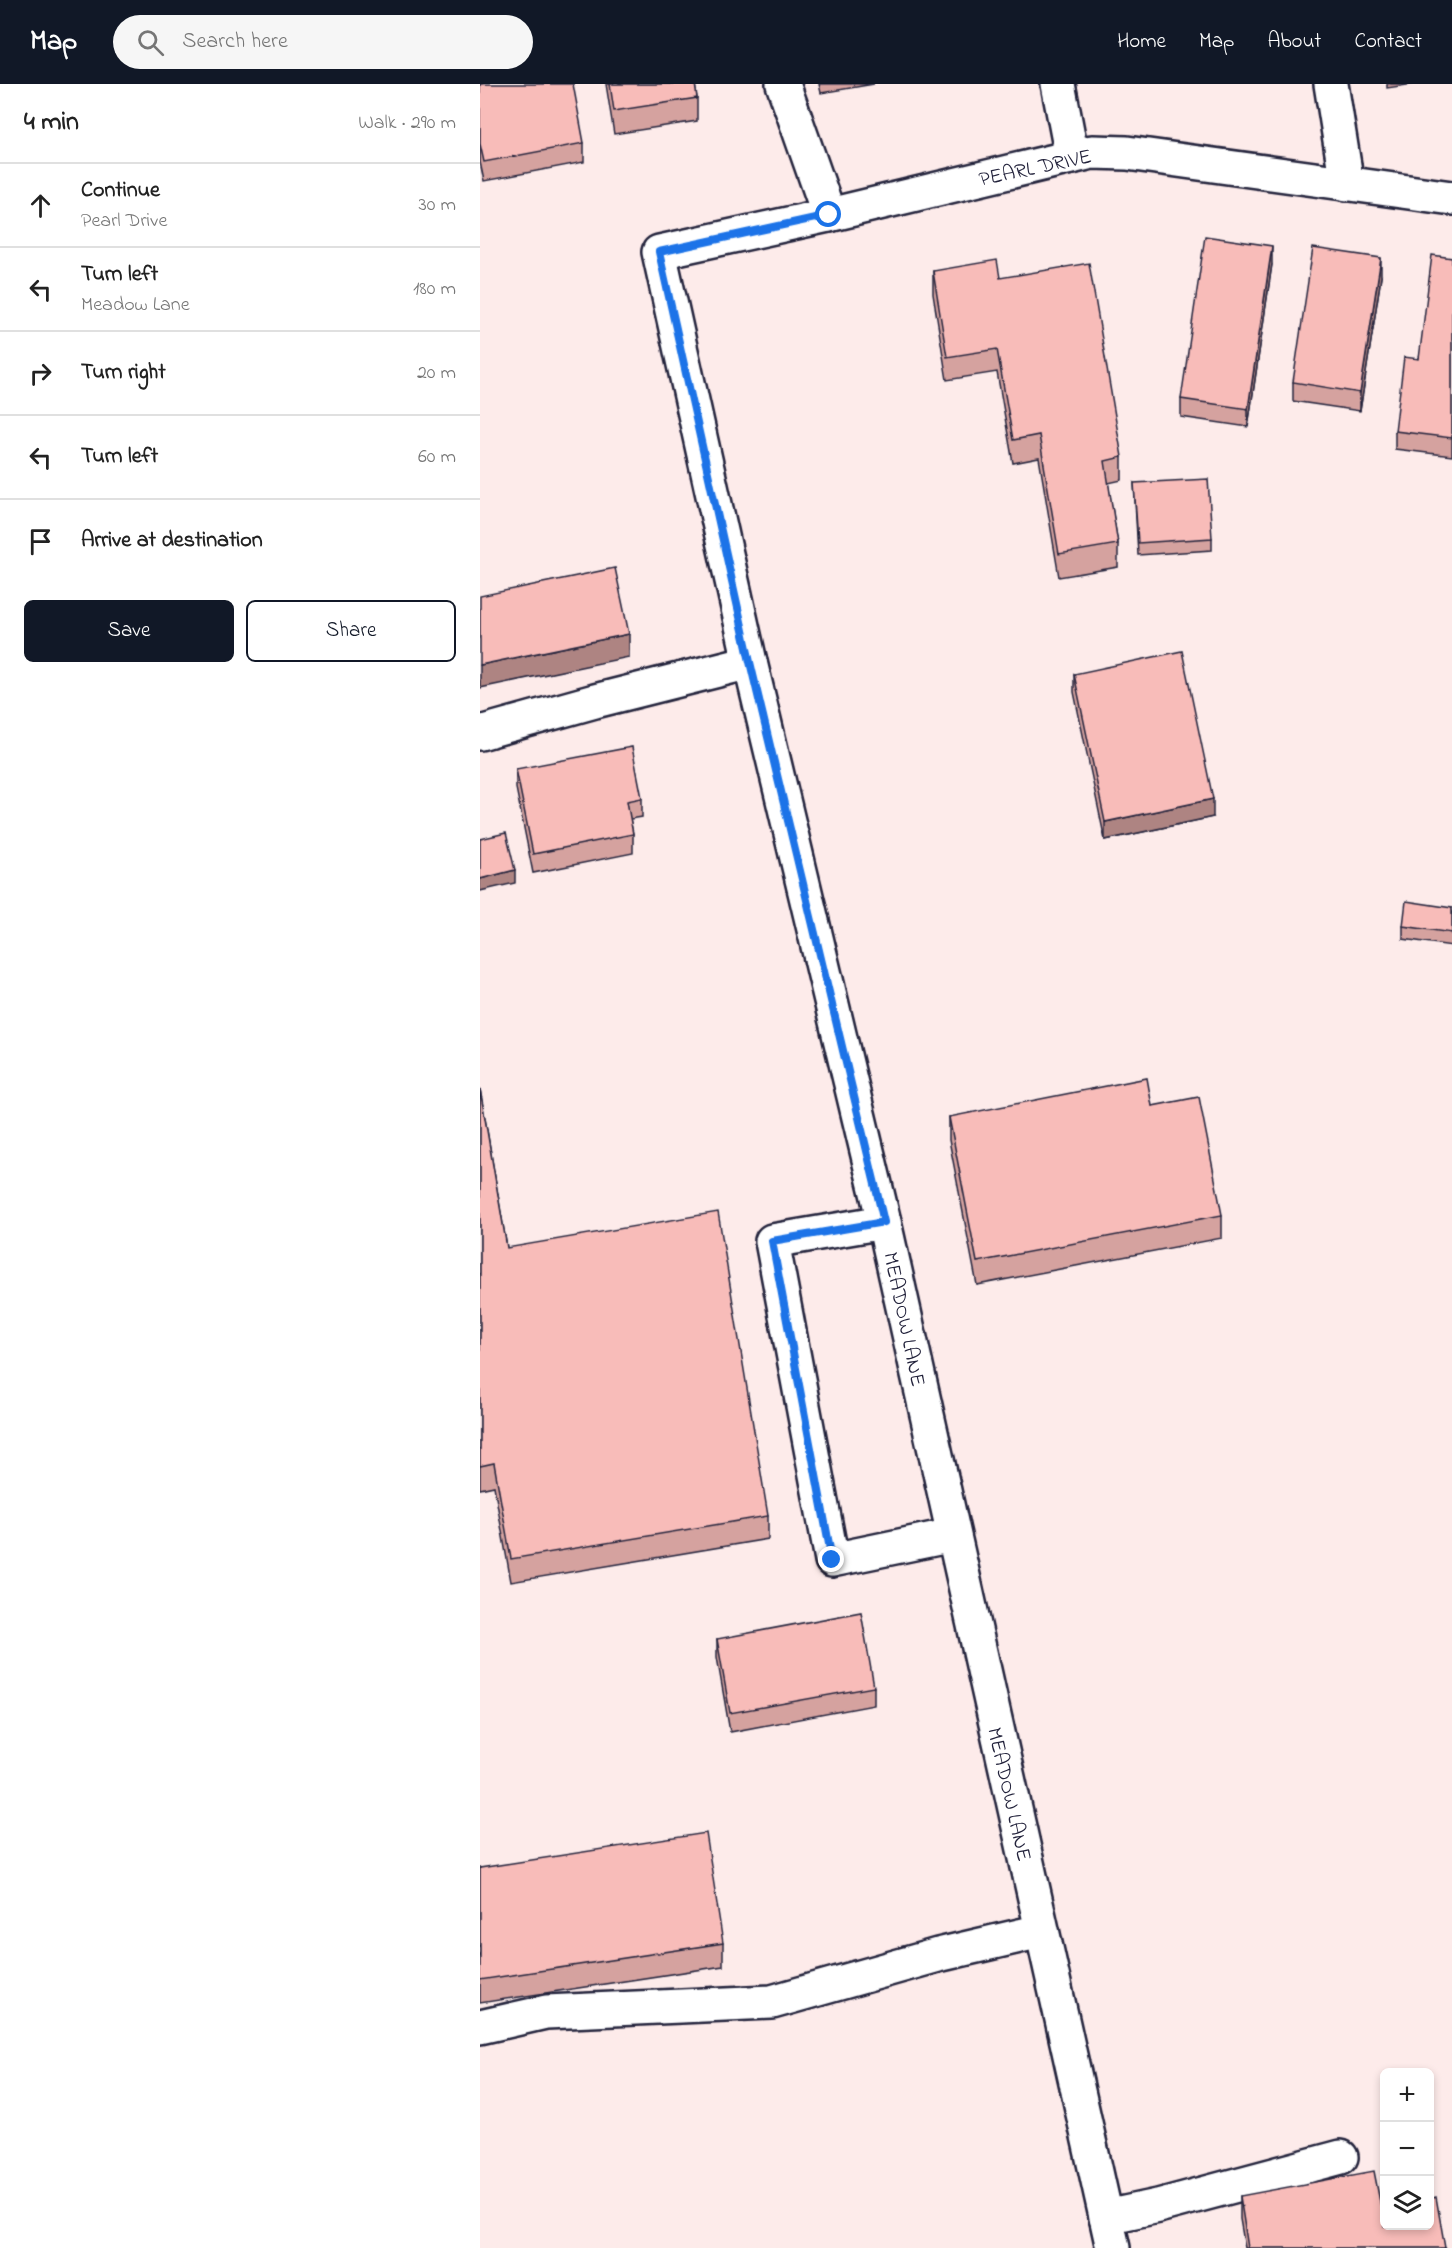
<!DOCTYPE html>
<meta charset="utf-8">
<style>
body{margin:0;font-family:"Indie Flower",sans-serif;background:#f6f6f6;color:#222}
.controls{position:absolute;right:18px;bottom:18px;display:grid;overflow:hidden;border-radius:9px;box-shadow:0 3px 9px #0003}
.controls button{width:54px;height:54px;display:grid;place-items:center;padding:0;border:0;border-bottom:2px solid #e0e0e0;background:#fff;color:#222;font:30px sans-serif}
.stop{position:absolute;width:18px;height:18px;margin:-14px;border:4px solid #1a73e8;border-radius:50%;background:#fff}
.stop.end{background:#1a73e8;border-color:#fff;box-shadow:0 2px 6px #0008}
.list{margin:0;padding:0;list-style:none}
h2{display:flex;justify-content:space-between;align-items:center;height:78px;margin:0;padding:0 24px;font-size:26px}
h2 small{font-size:20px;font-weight:400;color:#767676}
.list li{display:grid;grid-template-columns:39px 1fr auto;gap:18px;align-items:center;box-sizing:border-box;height:84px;padding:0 24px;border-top:2px solid #e0e0e0}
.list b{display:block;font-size:22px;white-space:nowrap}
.list p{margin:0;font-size:20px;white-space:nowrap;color:#767676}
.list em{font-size:20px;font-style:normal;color:#767676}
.actions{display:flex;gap:12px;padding:18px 24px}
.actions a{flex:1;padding:14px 0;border:2px solid #111827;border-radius:9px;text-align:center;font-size:21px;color:#111827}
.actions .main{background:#111827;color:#fff}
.icon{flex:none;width:33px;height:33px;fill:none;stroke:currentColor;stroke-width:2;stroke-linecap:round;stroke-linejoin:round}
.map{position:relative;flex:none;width:972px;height:2164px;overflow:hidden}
header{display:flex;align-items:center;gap:36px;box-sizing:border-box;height:84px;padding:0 30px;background:#111827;color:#fff}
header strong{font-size:28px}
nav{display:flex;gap:33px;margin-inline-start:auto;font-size:21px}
.search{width:420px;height:54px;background:#f6f6f6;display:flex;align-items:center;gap:15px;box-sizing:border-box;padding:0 21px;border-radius:33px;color:#767676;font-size:22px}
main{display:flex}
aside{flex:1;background:#fff}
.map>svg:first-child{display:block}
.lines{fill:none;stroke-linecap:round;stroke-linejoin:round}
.minor-casing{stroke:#22223b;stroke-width:38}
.minor{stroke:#fff;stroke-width:33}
.wall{fill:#d5a29f;stroke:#22223b;stroke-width:1.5}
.shaded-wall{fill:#ae8482;stroke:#22223b;stroke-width:1.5}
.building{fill:#f8bcb9;stroke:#22223b;stroke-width:1.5}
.route{stroke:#1a73e8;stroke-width:8}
.labels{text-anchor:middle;stroke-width:6;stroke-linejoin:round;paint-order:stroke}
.street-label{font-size:21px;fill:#22223b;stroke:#fff}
</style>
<header>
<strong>Map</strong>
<div class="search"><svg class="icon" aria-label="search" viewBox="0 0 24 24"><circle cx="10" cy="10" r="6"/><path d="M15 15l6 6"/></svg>Search here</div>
<nav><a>Home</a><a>Map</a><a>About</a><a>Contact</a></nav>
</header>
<main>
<aside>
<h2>4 min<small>Walk · 290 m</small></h2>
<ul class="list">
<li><svg class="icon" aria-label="ahead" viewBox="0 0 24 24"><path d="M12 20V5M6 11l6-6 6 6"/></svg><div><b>Continue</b><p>Pearl Drive</p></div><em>30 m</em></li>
<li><svg class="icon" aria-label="left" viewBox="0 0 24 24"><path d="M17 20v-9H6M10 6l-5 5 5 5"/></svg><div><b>Turn left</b><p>Meadow Lane</p></div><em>180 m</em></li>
<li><svg class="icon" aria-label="right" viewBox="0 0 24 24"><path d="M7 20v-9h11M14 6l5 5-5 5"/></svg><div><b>Turn right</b></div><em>20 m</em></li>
<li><svg class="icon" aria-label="left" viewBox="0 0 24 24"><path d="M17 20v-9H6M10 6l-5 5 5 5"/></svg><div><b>Turn left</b></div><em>60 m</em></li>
<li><svg class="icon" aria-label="arrive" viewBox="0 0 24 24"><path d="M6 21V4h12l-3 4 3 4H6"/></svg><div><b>Arrive at destination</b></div></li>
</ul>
<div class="actions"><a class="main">Save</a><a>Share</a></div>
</aside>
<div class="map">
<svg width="972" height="2164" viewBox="0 0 972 2164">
<rect width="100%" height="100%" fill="#fdebea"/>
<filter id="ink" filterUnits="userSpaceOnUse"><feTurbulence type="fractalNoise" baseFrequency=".0167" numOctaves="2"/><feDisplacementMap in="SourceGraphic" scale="12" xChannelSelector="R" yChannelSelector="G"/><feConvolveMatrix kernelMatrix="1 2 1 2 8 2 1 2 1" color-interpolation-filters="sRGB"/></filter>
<g filter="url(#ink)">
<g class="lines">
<!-- minor casing -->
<g class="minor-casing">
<g id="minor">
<path d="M303,0L349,131"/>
<path d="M578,0L592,73"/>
<path d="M851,0L867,100"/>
<path d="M0,649L115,617L270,578"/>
<path d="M404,1138L292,1157L352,1476L473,1451"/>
<path d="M0,1943L66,1928L292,1918L458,1871L561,1847"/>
<path d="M626,2133L678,2122L861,2073"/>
<path d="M633,2164L404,1138L270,578L179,168L349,131L612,68L647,69L972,114"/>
</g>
</g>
<!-- minor -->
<use href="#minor" class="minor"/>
</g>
<!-- wall -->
<g class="wall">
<path d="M0,0L104,59V78L4,97L0,78Z"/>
<path d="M126,0H215L217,14V37L134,50Z"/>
<path d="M339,0H394L341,9Z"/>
<path d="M907,0H934L907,4Z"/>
<path d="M972,174V372L915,365V347Z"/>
<path d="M792,180L768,343L701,333V315Z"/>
<path d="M453,187L520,194L642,373V396L628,399L638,460V483L579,493L559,374L533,379L517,288L467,296L453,210Z"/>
<path d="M901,193L880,327L813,317V298Z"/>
<path d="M654,399L732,454V466L658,471Z"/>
<path d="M594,590L733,733L625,756L594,608Z"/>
<path d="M36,685L162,714V733L150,735L153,750V769L53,789L36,704Z"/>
<path d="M972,824V862L923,855V842Z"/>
<path d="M0,1005L27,1164L288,1432V1455L31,1498L14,1402L0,1405Z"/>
<path d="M672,1022L742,1131V1154L497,1201L469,1056V1033Z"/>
<path d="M237,1555L394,1603V1621L250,1648L237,1573Z"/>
<path d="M0,1784L243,1859V1882L0,1919Z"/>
<path d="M760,2112L901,2123L965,2164H765L760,2135Z"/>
</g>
<!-- shaded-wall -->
<g class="shaded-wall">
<path d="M792,162V180L768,343V325Z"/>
<path d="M901,174V193L880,327V309Z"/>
<path d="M149,550V573L0,604V581Z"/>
<path d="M733,715V733L625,756V738Z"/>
<path d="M35,786V799L0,807V795Z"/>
</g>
<!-- building -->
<g class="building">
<path d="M0,0H93L104,59L4,78L0,60Z"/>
<path d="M130,0H215L217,14L134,27Z"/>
<path d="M725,152L792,162L768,325L701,315Z"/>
<path d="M833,164L901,174L880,309L813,298Z"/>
<path d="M952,171L972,174V354L915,347L924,273L939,275Z"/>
<path d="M517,176L520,194L609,179L642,373L625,377L638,460L579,470L559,351L533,356L517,265L467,273L453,187Z"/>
<path d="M728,395L732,454L658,459L654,399Z"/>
<path d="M135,484L149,550L0,581V512Z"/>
<path d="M702,567L733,715L625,738L594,590Z"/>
<path d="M152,663L162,714L147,717L153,750L53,770L36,685Z"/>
<path d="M26,749L35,786L0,795V755Z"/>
<path d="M926,817L972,824V849L923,842Z"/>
<path d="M667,994L672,1022L719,1013L742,1131L497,1178L469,1033Z"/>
<path d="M0,1005L27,1164L238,1128L288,1432L31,1475L14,1379L0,1382Z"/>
<path d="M381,1528L394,1603L250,1629L237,1555Z"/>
<path d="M226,1749L243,1859L0,1896V1784Z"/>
<path d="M894,2087L901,2123L904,2122V2142H950V2115L956,2113L965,2164H768L760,2112Z"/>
</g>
</g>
<g class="lines" filter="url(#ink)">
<!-- route -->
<path class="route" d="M349,131L179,168L270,578L404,1138L292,1157L352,1476"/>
</g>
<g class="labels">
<!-- street labels -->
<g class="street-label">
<text transform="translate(555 83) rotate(-12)" y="7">PEARL DRIVE</text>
<text transform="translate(425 1235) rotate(78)" y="7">MEADOW LANE</text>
<text transform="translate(530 1710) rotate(77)" y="7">MEADOW LANE</text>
</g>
</g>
</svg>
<div class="controls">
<button>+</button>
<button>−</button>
<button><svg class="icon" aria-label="layers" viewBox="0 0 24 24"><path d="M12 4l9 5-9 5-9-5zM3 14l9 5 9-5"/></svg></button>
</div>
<div class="stop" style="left:349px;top:131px"></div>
<div class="stop end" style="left:352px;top:1476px"></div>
</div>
</main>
